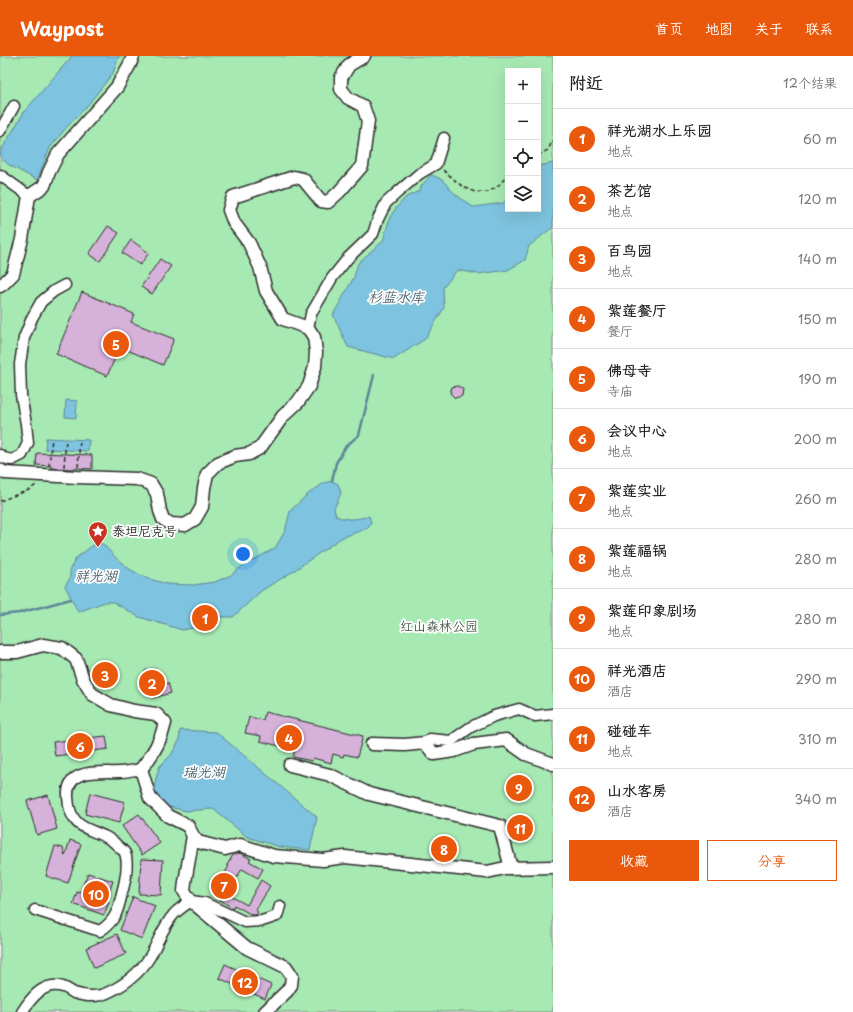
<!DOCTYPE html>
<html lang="zh">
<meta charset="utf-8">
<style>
body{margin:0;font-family:"Playpen Sans","LXGW WenKai TC",sans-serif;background:#f2f2f2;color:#222}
.controls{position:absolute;right:12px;top:12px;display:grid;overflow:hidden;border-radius:0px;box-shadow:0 4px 16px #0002}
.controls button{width:36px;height:36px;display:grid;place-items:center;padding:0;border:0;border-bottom:1px solid #e0e0e0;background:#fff;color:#222;font:20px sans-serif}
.you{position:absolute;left:243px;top:498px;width:14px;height:14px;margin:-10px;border:3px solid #fff;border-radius:50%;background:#1a73e8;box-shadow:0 0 0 6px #1a73e833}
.badge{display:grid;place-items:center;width:26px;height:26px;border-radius:50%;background:#ea580c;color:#fff;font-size:13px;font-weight:700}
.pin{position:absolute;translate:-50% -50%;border:2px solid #fff;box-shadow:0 1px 4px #0006}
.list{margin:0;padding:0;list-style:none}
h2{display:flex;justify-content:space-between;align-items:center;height:52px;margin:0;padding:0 16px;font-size:17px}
h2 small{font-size:13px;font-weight:400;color:#767676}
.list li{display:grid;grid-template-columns:26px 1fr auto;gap:12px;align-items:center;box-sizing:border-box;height:60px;padding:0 16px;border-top:1px solid #e0e0e0}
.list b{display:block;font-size:15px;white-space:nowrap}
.list p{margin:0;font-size:13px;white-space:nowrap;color:#767676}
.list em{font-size:13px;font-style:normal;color:#767676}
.actions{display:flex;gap:8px;padding:12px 16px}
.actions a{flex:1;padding:9px 0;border:1px solid #ea580c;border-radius:0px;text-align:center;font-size:14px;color:#ea580c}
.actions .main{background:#ea580c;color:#fff}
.icon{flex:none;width:22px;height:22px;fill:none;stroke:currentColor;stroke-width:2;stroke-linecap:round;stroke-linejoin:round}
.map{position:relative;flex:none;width:553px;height:956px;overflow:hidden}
header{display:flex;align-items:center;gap:24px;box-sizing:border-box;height:56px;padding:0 20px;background:#ea580c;color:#fff}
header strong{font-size:19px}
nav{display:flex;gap:22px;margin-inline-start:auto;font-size:14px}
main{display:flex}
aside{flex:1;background:#fff}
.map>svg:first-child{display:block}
.green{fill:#a7e9b3;stroke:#698a6f;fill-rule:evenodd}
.water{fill:#7ec3df;stroke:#5d8697}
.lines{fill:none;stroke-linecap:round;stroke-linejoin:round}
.stream{stroke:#5d8697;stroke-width:2.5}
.building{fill:#d6b1da;stroke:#2b2b2b}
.minor-casing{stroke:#2b2b2b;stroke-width:13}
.tertiary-casing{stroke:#2b2b2b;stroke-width:15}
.path{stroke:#2b2b2b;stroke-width:1.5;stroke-dasharray:4 3;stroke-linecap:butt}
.minor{stroke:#fff;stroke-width:10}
.tertiary{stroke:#fff;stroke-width:12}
.labels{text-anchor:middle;stroke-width:3.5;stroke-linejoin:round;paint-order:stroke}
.poi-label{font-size:13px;fill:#2b2b2b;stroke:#fff;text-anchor:start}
.park-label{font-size:13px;fill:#4a5a4d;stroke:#fff}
.water-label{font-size:14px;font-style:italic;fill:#48606a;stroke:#fff}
</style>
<header>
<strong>Waypost</strong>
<nav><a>首页</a><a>地图</a><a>关于</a><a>联系</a></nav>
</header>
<main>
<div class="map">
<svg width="553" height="956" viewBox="0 0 553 956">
<rect width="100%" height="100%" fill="#f7eff8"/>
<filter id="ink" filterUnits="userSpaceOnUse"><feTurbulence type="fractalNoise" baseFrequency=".025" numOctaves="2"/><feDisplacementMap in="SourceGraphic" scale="8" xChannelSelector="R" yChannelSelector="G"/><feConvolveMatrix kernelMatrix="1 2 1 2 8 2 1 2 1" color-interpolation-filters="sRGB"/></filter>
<g filter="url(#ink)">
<!-- green -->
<path class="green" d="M0,0H553V956H0ZM508,15H538V153H508Z"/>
<!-- water -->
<g class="water">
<path d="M72,0H119L113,17L87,50L66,72L50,92L37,124L9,109L2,103L0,96L24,56Z"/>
<path d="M553,107V171L529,190L525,204L508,214L478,218L457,214L443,232L444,252L425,283L394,303L348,291L333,259L354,221L358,207L383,185L390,161L396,152L406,141L419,135L422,129L431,119C444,123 444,126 452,135C458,141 466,146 473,151L504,147L508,140V153H538V110Z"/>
<path d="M66,344L77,345L76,362L65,361Z"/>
<path d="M46,382L89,384L88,395L45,393Z"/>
<path d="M332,425L338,428L341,437L334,453L336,460C349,465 357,463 369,460L371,466L368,472L341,482L292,516L261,535L233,561H219L209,569L182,574L139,561L113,546H105L78,556L65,530L70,522V513L76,502L96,487L103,488L117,503L131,514L146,522L167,528L193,529L215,526L231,519L240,512L275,492L285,475L290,455L308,438L324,427Z"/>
<path d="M180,674L216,676L317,761L310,794L280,791L247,781L213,753L186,755L165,750L153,734L159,711L171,699L179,685Z"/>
</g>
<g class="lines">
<!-- stream -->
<g class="stream">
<path d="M332,425L336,407L346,390L359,379L374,319"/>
<path d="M0,559L19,557L71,543"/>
</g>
</g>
<!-- building -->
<g class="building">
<path d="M108,170L119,177L100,205L89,198Z"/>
<path d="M131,184L149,197L140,209L122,197Z"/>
<path d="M160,203L171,210L152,238L141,231Z"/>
<path d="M82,236L134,258L131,266L174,283L163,309L120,291L107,320L56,298Z"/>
<path d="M458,330L463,333L462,340L455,342L450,337L452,331Z"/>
<path d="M37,397L92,399V413L74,412V413L51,412V410L36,409Z"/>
<path d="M150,613H156L158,615L160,620V629L168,627L171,637L153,642L150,630L146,628L143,623L144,618L145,615Z"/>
<path d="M265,656L363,680L357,701L344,698L343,701L333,698L331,707L313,702L312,705L293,701L295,694L260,685L261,680L245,677L249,661L263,664Z"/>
<path d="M106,680L108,693L55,700L53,686Z"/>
<path d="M90,737L125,746L119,767L85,758Z"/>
<path d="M48,739L57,773L37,779L27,745Z"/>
<path d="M139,758L160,787L142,799L122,770Z"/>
<path d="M70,784L81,788L68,827L46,820L55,790L63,792L65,800Z"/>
<path d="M240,797L251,803L249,805L263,813L258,822L242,813L227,838L247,849L261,824L270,830L256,854L258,856L256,859H252L234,849L233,852L212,839L229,810L227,809L233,799Z"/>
<path d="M141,803L163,804L161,839L139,838Z"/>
<path d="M88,817L113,825L106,845L109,846L104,859L73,848L77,836L80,837Z"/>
<path d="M133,841L155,850L142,883L120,874Z"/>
<path d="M117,878L126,898L94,912L86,892Z"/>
<path d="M225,908L271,929L265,943L219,922Z"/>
</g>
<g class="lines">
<!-- minor casing -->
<g class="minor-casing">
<g id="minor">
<path d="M0,75L14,50"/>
<path d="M0,119L29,140"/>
<path d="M308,272L311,258L332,222L348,202L373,178L378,163L386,147L398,136L419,118L436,108L444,82"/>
<path d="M0,399L3,402L12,404L22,399L28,387L26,368L21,339L20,308L24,282L32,262L41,246L54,235L65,229"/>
<path d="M425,687L430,683L451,685L471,671L494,660L519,653L535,660L553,658"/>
<path d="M35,854L100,875C116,864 118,855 122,837C125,826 129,808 125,797C124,795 121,793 119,791C99,769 70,781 68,741C66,711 99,717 120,716C127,716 134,714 141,713"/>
<path d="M22,956C31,942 44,925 63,931C67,932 70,935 74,937C86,941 97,942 109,936C128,927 145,912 154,893C160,881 165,868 174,858C179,853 185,849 191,845L205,847L245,866L262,865L277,860L280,850"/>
</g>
</g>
<!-- tertiary casing -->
<g class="tertiary-casing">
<g id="tertiary">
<path d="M0,230L3,228L13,218L22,183L29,140L44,130L49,116L58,98L117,31L130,8L133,0"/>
<path d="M0,414L5,417L77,421L137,423L151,428L157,438L160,455L163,463L171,468L185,469L195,463L202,451L204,432L207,418L218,407L235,400L249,398L260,392L283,360L298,346L309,330L315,311L316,296L314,281L308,272L283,263L266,235L260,211L249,187L234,167L229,154L233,141L294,121L303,123L321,145L328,146L339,136L362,110L368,65L363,50L348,42L341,33V22L349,9L364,0"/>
<path d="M0,596H17L43,589L62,592L76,603L83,623L92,638L111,649L134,655L156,658L165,667C161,685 153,699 141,713L150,742L168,760L188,770L193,780L198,786L225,793L240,789L274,800L323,804L345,801L487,816L505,812L553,811"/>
<path d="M372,688L405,689L425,687L434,698L454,695L474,688L506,684L526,698L553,708"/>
<path d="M290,709L330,719L369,738L500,770L511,812"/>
<path d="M193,780L185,826L184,835L191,845L247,892L286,911L292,920L291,929L287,935L265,956"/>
</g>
</g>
<!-- path -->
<g class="path">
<path d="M538,99L548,94L553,84"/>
<path d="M443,114L463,131L475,136H488L497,131L508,119"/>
<path d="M49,410L52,382"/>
<path d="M64,411L66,383"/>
<path d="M78,411L80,383"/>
<path d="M0,445L29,434L36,429"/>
</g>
<!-- minor -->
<use href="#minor" class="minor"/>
<!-- tertiary -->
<use href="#tertiary" class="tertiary"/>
</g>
</g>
<!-- icons -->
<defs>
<g id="sight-pin" transform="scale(1)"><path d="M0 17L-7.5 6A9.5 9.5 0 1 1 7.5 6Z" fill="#c8321e" stroke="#fff"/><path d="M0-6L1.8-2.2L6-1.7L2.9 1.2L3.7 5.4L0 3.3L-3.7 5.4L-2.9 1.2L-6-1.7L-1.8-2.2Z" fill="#fff"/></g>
</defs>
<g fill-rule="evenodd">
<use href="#sight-pin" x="98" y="475"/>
</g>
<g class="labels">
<!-- poi labels -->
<g class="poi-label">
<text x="112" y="480">泰坦尼克号</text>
</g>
<!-- park labels -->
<g class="park-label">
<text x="439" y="575">红山森林公园</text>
</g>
<!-- water labels -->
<g class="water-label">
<text x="396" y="246">杉蓝水库</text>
<text x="96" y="525">祥光湖</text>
<text x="204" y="721">瑞光湖</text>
</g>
</g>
</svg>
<div class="controls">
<button>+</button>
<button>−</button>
<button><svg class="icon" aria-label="locate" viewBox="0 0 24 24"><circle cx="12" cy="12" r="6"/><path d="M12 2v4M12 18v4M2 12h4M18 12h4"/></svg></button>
<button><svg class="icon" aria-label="layers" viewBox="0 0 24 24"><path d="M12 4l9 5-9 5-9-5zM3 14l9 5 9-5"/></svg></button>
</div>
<div class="you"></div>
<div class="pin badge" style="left:205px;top:562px">1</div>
<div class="pin badge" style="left:152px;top:627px">2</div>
<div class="pin badge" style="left:105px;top:619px">3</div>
<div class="pin badge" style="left:289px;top:682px">4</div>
<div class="pin badge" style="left:116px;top:288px">5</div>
<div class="pin badge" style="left:80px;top:690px">6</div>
<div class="pin badge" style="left:224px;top:830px">7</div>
<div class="pin badge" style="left:444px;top:793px">8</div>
<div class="pin badge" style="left:519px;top:732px">9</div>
<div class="pin badge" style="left:96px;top:838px">10</div>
<div class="pin badge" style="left:520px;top:772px">11</div>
<div class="pin badge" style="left:245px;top:926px">12</div>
</div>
<aside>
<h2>附近<small>12个结果</small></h2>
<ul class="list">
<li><span class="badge">1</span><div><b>祥光湖水上乐园</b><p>地点</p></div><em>60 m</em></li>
<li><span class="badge">2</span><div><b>茶艺馆</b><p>地点</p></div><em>120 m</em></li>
<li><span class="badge">3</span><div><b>百鸟园</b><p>地点</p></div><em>140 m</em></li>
<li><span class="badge">4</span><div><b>紫莲餐厅</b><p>餐厅</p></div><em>150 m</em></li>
<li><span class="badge">5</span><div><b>佛母寺</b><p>寺庙</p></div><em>190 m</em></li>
<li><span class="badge">6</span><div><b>会议中心</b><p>地点</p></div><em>200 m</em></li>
<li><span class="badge">7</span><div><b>紫莲实业</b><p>地点</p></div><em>260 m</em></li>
<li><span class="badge">8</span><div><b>紫莲福锅</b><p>地点</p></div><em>280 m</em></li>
<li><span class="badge">9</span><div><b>紫莲印象剧场</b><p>地点</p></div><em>280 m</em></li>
<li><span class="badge">10</span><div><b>祥光酒店</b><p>酒店</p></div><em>290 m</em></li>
<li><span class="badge">11</span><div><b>碰碰车</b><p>地点</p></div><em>310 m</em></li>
<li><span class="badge">12</span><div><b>山水客房</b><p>酒店</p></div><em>340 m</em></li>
</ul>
<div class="actions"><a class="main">收藏</a><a>分享</a></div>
</aside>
</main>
